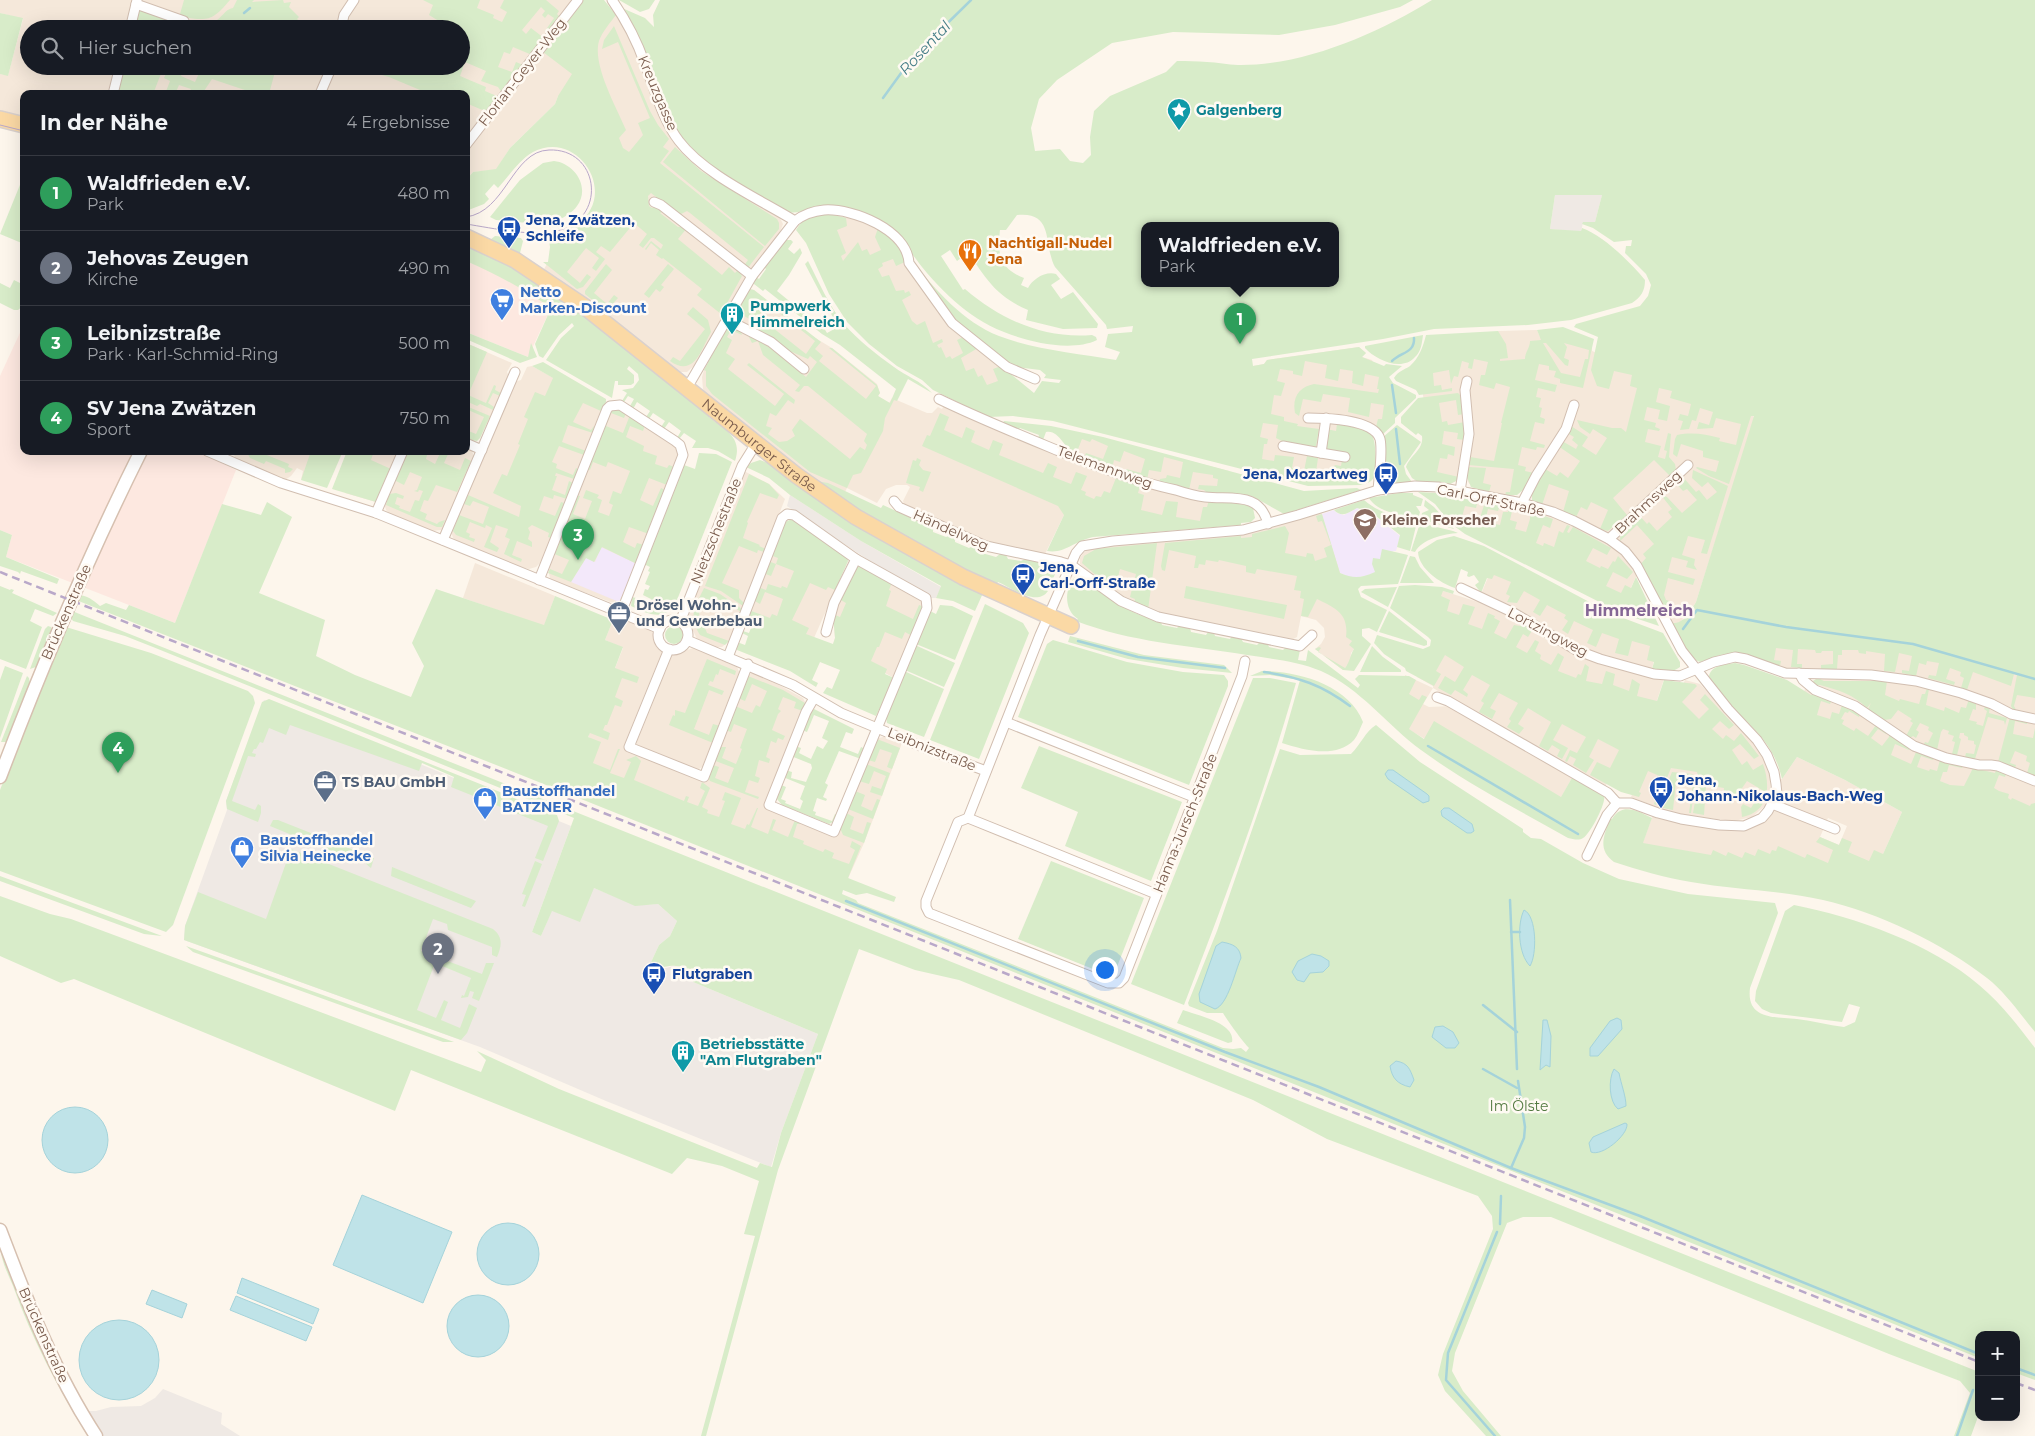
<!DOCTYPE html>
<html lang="de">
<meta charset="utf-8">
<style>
body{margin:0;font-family:Montserrat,sans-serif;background:#242831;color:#f1f3f6}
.controls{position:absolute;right:15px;bottom:15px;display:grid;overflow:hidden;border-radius:10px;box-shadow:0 5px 20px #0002}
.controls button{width:45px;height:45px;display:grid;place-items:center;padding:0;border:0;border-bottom:1px solid #363941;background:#171b24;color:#f1f3f6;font:25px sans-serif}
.you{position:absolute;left:1104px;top:969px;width:18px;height:18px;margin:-12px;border:4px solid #fff;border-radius:50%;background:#1a73e8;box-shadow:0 0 0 8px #1a73e833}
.badge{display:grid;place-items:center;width:32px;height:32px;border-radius:50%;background:#0b8043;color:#fff;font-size:16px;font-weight:700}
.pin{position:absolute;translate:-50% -41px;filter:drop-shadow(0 1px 2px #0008)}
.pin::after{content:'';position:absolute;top:26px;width:18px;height:15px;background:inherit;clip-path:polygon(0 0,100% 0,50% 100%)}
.popup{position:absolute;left:1141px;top:222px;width:198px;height:65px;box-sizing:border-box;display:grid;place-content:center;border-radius:10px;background:#171b24;filter:drop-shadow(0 1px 4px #0005);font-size:16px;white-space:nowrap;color:#9ea1a6}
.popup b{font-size:19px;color:#f1f3f6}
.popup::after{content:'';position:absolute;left:50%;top:100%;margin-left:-10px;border:10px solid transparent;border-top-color:#171b24}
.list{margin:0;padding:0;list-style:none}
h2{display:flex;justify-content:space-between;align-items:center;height:65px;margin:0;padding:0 20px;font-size:21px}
h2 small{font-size:16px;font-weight:400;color:#9ea1a6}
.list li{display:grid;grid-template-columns:32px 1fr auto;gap:15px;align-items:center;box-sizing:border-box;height:75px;padding:0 20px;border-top:1px solid #363941}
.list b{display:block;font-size:19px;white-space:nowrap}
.list p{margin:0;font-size:16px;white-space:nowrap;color:#9ea1a6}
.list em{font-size:16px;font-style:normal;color:#9ea1a6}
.icon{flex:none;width:28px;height:28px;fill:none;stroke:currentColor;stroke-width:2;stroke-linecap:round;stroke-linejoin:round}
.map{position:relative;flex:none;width:2035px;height:1436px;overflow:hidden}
.search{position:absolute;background:#171b24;box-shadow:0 5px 20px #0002;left:20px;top:20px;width:450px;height:55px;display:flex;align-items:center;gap:12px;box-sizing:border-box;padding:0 18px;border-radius:28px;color:#9ea1a6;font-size:19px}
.panel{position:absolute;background:#171b24;box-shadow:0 5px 20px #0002;left:20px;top:90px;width:450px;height:365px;border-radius:10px}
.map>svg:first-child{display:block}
.residential{fill:#f5e8da}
.commercial{fill:#fde8e0}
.industrial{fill:#efe9e4}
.education{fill:#f3e8fa}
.green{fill:#d8ecc9;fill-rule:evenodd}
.water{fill:#bfe3e8;stroke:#a5d3da}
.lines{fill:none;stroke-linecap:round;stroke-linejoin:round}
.stream{stroke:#a5d3da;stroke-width:2.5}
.street-casing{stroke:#d1beb0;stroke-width:11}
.secondary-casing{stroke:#d6c0b0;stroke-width:15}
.primary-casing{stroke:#dad1cd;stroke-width:18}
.street{stroke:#fff;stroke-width:9}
.secondary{stroke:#fff;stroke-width:12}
.primary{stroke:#fbd9a5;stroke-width:15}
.tram{stroke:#b9a8c9;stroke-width:1}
.rail{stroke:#b9a8c9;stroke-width:2.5;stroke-dasharray:8 5;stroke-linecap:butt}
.labels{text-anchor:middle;stroke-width:5;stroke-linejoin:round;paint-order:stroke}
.street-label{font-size:14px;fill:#7a5c4d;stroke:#fffaf3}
.culture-label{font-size:14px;font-weight:bold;fill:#0d838f;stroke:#fffaf3;text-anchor:start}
.transit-label{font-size:14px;font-weight:bold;fill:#164399;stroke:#fffaf3;text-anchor:start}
.food-label{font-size:14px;font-weight:bold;fill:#c56008;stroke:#fffaf3;text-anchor:start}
.shop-label{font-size:14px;font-weight:bold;fill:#366cbe;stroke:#fffaf3;text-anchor:start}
.education-label{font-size:14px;font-weight:bold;fill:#785e54;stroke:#fffaf3;text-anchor:start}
.service-label{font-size:14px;font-weight:bold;fill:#4e5e75;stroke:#fffaf3;text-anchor:start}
.park-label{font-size:14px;fill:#537a41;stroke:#fffaf3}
.water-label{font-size:15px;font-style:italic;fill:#437c86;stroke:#fffaf3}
.quarter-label{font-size:16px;font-weight:bold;fill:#846695;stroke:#fffaf3}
</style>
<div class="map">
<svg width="2035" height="1436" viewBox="0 0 2035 1436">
<rect width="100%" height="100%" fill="#fdf6ec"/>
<!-- residential -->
<g class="residential">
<path d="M0,0H133L126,29H29V66H116L109,94H24V116L0,111V74L8,75L23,19L0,13Z"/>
<path d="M142,0H350L338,29H134Z"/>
<path d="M356,0H573L466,140V94H323L335,66H461V29H343Z"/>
<path d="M613,11L631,38L662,120L717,178L780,218L783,224L780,232L743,281L698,362L687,372H678L543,271L548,262L601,241L627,162L558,96L555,104L510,148L496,170L473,172L466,180V149L543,52Z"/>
<path d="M124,66H329L317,94H117Z"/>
<path d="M831,214L872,223L894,241L911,273L955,331L1001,366L1023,408L850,318Z"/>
<path d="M749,289L754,290L812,336L832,348L877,384L880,393L878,396L889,403L892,398L927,413H932L938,407L942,409L944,405L1084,466L1122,480L1172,493L1230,502L1229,526L1217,524L1064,515L1045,554L999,547L905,506L903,501L910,487L907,485H896L886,489L877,503L847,488L845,492L836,488L830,493L706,396L703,389L702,377L704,370Z"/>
<path d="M1537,330L1540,337L1592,347V351L1755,417L1696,602L1689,613L1680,622L1675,624L1669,623L1651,585L1609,535L1587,522L1542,505L1532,500L1531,495L1523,490L1513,496L1474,489L1468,482L1467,477H1459L1456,481L1450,484L1421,482L1427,427L1423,395L1428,346L1497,339L1498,331Z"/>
<path d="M466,343L512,363L507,372L510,379L491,419H489L480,438L473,441L466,439Z"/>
<path d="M1359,347L1366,353L1362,357L1372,360L1393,412L1376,427L1372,425L1366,471L1313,481L1247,466L1253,366L1264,364L1267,360Z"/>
<path d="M532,366L604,406L542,561L536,567L529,569L520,567L457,541L453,538L451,531L514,382L521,380L527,367Z"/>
<path d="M620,409L677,447L680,452L637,564L622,599L613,603L557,582L550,578L548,569L610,411Z"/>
<path d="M1077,432L1229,471L1226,493L1189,490L1147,480L1069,451Z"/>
<path d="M466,446L472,450L474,458L444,527L441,530L431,531L389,513L386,510L384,503L406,451H466Z"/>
<path d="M233,451H327L301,480L303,471L297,468L291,476L285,480L238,461L235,458Z"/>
<path d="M363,451H399L376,502L345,493Z"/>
<path d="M744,471L769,484L785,499L729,641L722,647H715L697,639L688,620V613Z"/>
<path d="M1453,492L1511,504L1561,519L1606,541L1625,558L1637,575L1622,606L1451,519Z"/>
<path d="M1321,511L1345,587L1354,649L1351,653L1350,662L1343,670L1315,649L1321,644L1325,637L1324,628L1316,620L1301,616L1297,637L1291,640L1166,615L1127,600L1107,588L1080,564V558L1084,552L1096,546L1260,530Z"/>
<path d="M792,519L848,561L814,638L749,610L785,522Z"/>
<path d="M1497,556L1615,623L1659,636L1652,669L1594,653L1576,645L1481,594Z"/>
<path d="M475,563L555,596L544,626L463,598Z"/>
<path d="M858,565L921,598L924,604L894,678L833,644L835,638L833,614Z"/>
<path d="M1440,590L1491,606L1510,615L1552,640L1664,679L1648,728L1431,627Z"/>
<path d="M615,615L650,630L654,634L663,654L626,750L704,782L745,678L752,673L759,674L803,698L805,702L765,806L837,834L876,739L886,736L902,743L864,843L846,883L578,771L590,738L588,737L623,648L605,640Z"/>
<path d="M1434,644L1626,747L1605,787L1433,688L1423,704L1429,707L1452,706L1573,776L1552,814L1408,729L1405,675L1433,688V686L1417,677Z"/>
<path d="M1919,645L2035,680V717L2011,711L1962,690L1786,669L1774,666L1766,647Z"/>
<path d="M693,648L737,667L740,674L705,765L696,771L637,746L636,742L670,656Z"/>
<path d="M1818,678H1878L1937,689L1994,708L1997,712L2035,722V778L1986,760L1976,762L1927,749L1816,688L1813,681Z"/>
<path d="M1685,680L1700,684L1749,737L1766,763L1770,775L1771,791L1765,806L1752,817L1734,821L1691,816L1667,811L1631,797L1669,720Z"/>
<path d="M1805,689L1842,703L1893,736L1973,767L1988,770L1994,768L2035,784V827L1797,712Z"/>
<path d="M1797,757L1845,780L1902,812L1874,874L1636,861L1653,815L1681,822L1740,830L1776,810L1824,828L1820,837L1839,845L1847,826L1828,818L1826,822L1786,804L1780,800L1779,779H1782Z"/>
</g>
<!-- commercial -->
<g class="commercial">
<path d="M466,261L495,273L524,289L551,308L528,357L466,332Z"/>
<path d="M24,324V451H197L236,470L175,623L6,557L12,535L0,530V376Z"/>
</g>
<!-- industrial -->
<g class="industrial">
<path d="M1555,195H1602L1595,222H1583L1581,232L1550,229Z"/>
<path d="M790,495L861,541L941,587L936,598H931L882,569L787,506Z"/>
<path d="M264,700L571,826L532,932L541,936L552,910L594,888L635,905L658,904L677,921L670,936L659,945L646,973L678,965L690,971L693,982L818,1034L781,1133L771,1167L606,1101L480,1047L184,940L185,926L227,810L226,801Z"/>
<path d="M163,1389L222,1413L221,1424L240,1436H104L87,1411H96L111,1407L141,1406L155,1398Z"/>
</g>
<!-- education -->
<g class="education">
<path d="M1357,508L1370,512L1400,536L1396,551H1393L1376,572L1366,576L1352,578L1340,573L1322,514L1334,510L1337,513L1344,515Z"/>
<path d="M601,547L637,564L619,602L571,582L586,558L595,562Z"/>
</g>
<!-- green -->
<g class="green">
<path d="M184,0H230C212,21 209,21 182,17V15L180,14Z"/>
<path d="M237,0H254L252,2L283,0L284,3L291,2L289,7L299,17L297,19L308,27L307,29H286L279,23H266V29H184L185,26C195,26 206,27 214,22C222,18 225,9 233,8Z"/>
<path d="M423,0H480L477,8L494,15L493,18L502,22L507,12L500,8L504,0H546L559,11L557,14L560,17L548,33L545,31L554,18L548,14L545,18L542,15L545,11L541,7L522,30L526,34L531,28L544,38L532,55L513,47L510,54L504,52L498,67L512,72L516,62L523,65L502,93L498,87L481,81L486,71L465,62L460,76L486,87L485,91L499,97L487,112L466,103V94H420V90L389,77L371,72L373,66H392L410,75L412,72L415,73L418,66H461V29H452L429,15L433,5Z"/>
<path d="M581,0H604L616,15C610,23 602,32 599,41C592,65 617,108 626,130L619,138L623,148L629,152L643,135L638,123L650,118L618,42L602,49L604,40L614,26L650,111L658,125L669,139L663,147L669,151L660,163L764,247L747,269L743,267L748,260L690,213L687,211L679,215L651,193L648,196L649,206L652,208L656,206L667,210L660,213L678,227L686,226L687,228L678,239L722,275L729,267L735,273L738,270L742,276L721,314L697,295L702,289L663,258L662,259L656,255L659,250L651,243L646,250L645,249L651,241L661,249L663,245L654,238H651L643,248L639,245L647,234L634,223L610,252L601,246L596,252L605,259L596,271L592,268L599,258L586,248L567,272L580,283L587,274L591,277L583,287L577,289L543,262H548L550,247L548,235C558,232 569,230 577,224C620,195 578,128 533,152C519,160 509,176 498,188L494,184L485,194L489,199L484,204L466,211V180L473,172L496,169L510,148L555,104L558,96L572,74L543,52Z"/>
<path d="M619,0H655L649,9L640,12Z"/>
<path d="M660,0H1413L1400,7L1335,25L1279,35L1173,32L1112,43L1057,80L1039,99L1031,128L1035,151L1060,149L1070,161L1083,163L1091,155L1090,137L1094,111L1110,96L1166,72L1177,61C1187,61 1197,61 1207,62C1217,62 1228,65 1238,65C1303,66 1377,34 1432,0H2035V698L2017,695L2014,706L2016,710H2013L2011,706L2017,675L2014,674L2011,686L1973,672L1967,690L1961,688L1964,678L1960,676L1961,672L1950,668L1946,679L1955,682L1954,685L1928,678L1929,675L1936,676L1939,663L1927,661L1926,665L1919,663L1916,676L1902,673V670L1909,671L1912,656L1899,653L1895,672L1884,671L1885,654L1866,651V654L1859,653L1858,650H1842V655H1838L1837,669H1821V665L1833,664V651H1822L1821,653H1816L1815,650L1798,649L1797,664H1802V668L1791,667L1793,650L1776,648L1774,660L1781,661L1780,666L1735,653L1720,655L1700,662L1691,658L1669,623C1684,625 1689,613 1696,602L1754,416H1751L1729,484L1709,476L1696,468L1697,467L1716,472L1719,461L1703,457V451L1681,444L1677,457L1673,454L1675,439L1677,435C1692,432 1705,434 1720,438L1719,441L1736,445L1741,424L1716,418L1713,428L1697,429L1699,422L1709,425L1713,412L1700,408L1696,421L1692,420L1689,429L1680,430L1683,421L1678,420L1680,414L1688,416L1691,404L1670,398L1672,391L1659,388L1656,402L1670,406L1667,421L1658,419L1660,410L1647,407L1644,420L1656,423L1655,427L1660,429L1659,431L1648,429L1645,442L1661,446L1658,457L1665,459L1667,451L1664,450L1668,433L1671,434L1669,457L1675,464L1676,470L1670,476L1654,460L1613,498L1627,515L1608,531L1600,529L1608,510L1591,502L1587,510L1581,507L1576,517L1563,512L1569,491L1549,484L1542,505L1535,503L1532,500V491L1545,469L1557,476L1560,472L1568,478L1580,461L1558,446L1562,441L1576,449L1578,445L1572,440L1574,437L1567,433L1571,426L1588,437L1582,446L1596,455L1607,438L1593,429L1590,434L1580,427L1577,420L1612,428H1621L1626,432L1637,388L1630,386L1632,375L1614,371L1609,389L1597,386L1591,370L1598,337L1574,327L1576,324L1640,306L1648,296L1651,285L1646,274L1625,253L1626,246H1631L1632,240L1614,242L1593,228L1582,224L1583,222H1595L1602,195H1555L1550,229L1581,231L1582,228C1604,236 1630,262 1645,280C1645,291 1641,297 1632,303L1571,320L1528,325L1434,329L1383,339L1252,359L1253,366L1264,364L1267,360L1359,347L1366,353L1362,357L1384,366L1386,364L1402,366L1389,377L1393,383L1416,395V398L1395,418V423L1382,435L1376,427L1378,419H1382L1384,405L1371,403L1369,417L1348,412L1350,398L1323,394L1321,402L1303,399L1299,416L1295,413C1292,397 1299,387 1314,384L1378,393L1379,389H1377L1379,377L1365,374L1363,386L1352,383L1353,371L1340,369L1338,381L1325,378L1327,365L1305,361L1302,376L1293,374V371L1280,369L1277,381L1285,383L1281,396L1274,395L1271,414L1284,417V421L1298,424L1297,426L1319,429L1316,446L1315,448L1294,447L1276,438L1278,425L1263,423L1260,437L1268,439L1267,444H1264L1262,459L1274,461L1275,455L1294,457L1292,468L1304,471L1307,456L1318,458L1316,472L1328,474L1335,465L1341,466L1342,460L1324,451L1326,429L1336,431L1337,424C1348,426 1364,426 1371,434C1377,440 1376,469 1374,477C1372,482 1366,484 1361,485L1308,486L1053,421L1013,416L988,417L933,390L922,380L897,366L869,344L847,322L829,294L806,243L796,230C808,210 826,213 846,218L847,226L837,230L846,253L841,256L843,261L858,242L862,251L867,249L870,255L881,250L875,237L878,228C891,237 901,247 905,262L896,266L893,259L882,263L883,266L878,269L882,277L889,275L896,291L904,290L905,293L909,291L911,295L902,300L912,321L917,325L925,321L933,343L942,339L943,342L937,345L939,348L941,347L946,358L950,356L952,359L963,353L957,340L963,337L978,348L961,358L966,371L974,368L978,377L982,375L987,385L998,381L993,369L1001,366L1034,393L1042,381L1059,383L1061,380L1044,378L1046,375L1040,370L1008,366L958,325L912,261C936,290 963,322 999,336C1036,350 1077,353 1116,360L1120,352L1105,347L1108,334L1132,332L1133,326L1107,329L1106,325L1055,267C1043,245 1055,211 1017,215L1006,230H1000C997,254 1000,269 1024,278L1021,285L1028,288C1033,279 1045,271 1056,274L1060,279L1051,285L1061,299L1073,292L1098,324L1097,328L1063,329L1026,320L1028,310C995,296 985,277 966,249L959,254L961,258L957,261L950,250L941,256L963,290L965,289C1001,320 1044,339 1092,335L1096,337L1097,340C1081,348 1057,346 1041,343C987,332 956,308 922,267C912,254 892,226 878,220C871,217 819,210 810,210C802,210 796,214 788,212C742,184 687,161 665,108C651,75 644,37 622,8L645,18L654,27L653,15ZM1145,225H1335V283H1145Z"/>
<path d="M142,10L181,23L179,29L164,20L158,22L156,29H134L139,11Z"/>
<path d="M0,13L23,18L8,76L0,74Z"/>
<path d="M124,66H164L153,94H117Z"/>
<path d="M169,66H185L181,76L195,82L200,71L189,66H241L240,69L233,68L232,73L250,75L252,66L276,68L269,94H257L212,79L202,94H189L191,89L179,85L175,94H165L170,81L164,78Z"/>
<path d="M675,147L701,171L777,219L779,223V229L765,246L663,162Z"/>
<path d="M554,161C574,163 591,187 577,206C573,212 565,217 558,220C543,227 513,221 496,220L490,217L520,180L543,163Z"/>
<path d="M24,175V244L0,234Z"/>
<path d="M495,236L521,238L523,241L520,253L490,240Z"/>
<path d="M785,240H791L793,242L788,249L794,254L800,248L802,253L789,275L777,291L815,322L819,320L827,333L838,327L805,264L808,261C819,282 829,306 844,324C858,340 877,355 894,367C906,376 921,381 932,393L908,379L897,401L894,400L885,418L883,431L861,473L853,475L847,488L810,472L712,394L706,386V371L704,370L727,327L732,325L740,330L742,335L731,330L727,337L732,340L726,353L735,359L728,369L775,406L784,394L747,365L749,363L795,400L794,404L788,400L776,416L770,413L766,426L772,428L768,434L779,442L787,441L795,436L792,430L800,419L850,459L860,447L865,450L867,445L864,441L867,434L808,386H804L799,392L795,391L800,385L763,355L758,341L752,343L749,337L762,339L761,342L773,350L806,377L817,362L810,356L808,359L792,352L790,354L756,331L759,324L742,315L738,322L734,315L749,289L754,290L821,342L815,349L823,356L819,361L866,399L876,386L829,348H832L877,385L880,393L878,396L890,403L896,389L840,345L822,334L765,289L763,291L754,284V280L756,277L759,279L766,269L764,267ZM768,304L815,341L806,354L758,316Z"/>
<path d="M466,246C475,250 510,268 516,267L562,297L710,414L709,417C725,430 743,437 735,461L718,451L708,448H692L696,441L684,433L679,439L677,438L681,431L669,422L664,429L661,427L665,421L653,413L649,419L646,417L650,411L637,402L633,409L630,406L634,399L628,396L624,402L622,401L627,393L622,390L633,388L639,380L638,374L629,366L627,369L634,375V383L631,385H618V381H615L612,398L546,360L561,338L574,326L572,323L559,335L543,358L539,356L535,344L551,308C524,289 496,274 466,261Z"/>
<path d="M606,264L612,270L594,293L607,304L614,295L618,298L606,311L585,294V291Z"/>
<path d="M668,264L674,269L661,285L664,287L660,292L656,289L649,298L644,294Z"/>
<path d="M14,280L24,285V305L18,310H14L0,303V283L10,288Z"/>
<path d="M693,307L708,320L711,332C701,350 694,378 670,361L673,357L680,361L705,329L687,314Z"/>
<path d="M1563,327L1594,339L1583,388L1560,383V379L1554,377L1556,371L1549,370V366L1539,364L1535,380L1557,385L1555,392L1538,388L1536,397L1541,398L1539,407L1542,408L1540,417L1545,419L1544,424L1535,422L1530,441L1545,445L1544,448L1537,447L1536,450L1522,447L1518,465L1526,467L1525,471L1534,473L1523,490L1517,495H1505L1506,492H1510L1514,469L1468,465L1470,457L1494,461L1502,423H1501L1510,387L1496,383L1494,389L1479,385L1481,375H1485L1488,362L1474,359L1472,369L1468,368L1469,363L1462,361L1458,377L1454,376L1451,384L1449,370L1433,373L1434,386L1441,385L1442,390L1452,388V391L1419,395L1416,390L1396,381L1394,378C1398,371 1404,370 1410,366C1419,358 1423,347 1426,335L1498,331L1506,344L1508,358L1500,359V361L1525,359C1525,352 1530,348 1530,341L1541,340L1537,330ZM1543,343H1546L1565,365L1568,366L1569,360L1564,358L1567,347L1564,343L1589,350L1588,359H1585L1580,377L1561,373Z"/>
<path d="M466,332L528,357L531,343L537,357L520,363L466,339Z"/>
<path d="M1423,335C1422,343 1421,352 1415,357C1402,372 1376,360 1365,348V346Z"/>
<path d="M466,343L487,352L468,395L486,403L494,385L496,386L495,390L501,393L500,396L493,393L488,403L494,407L493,410L480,404L477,406L466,401Z"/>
<path d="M543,362L606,399V402L601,411L583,403L573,422L591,430L594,426L593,433L568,425L562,442L586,451L584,455L559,446L552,462L557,464L556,468L573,475L576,468L578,469L574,479L556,473L555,476H557L552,490L565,495L569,481L573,483L567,499L554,495L553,499L544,496L539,510L555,516L561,502L564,503L551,538L548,537L549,533L532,525L528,528L530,532L528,539L532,542V547L517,541L512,555L522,559L521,562L504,554L510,539L505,537L508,529L496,525L490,542L499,548L497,552L484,547L492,528L486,525L485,528L470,522L466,532L470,534L469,537L475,539L474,542L456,535L453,531L459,515L483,524L489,507L473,501L470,506L464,504L468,495L519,517L521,506L493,493L502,474L507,476L520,445L518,444L528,419L524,417L535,392L545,396L553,378L532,366Z"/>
<path d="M1458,393L1462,397L1464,414L1458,415L1456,400L1439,403L1442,422L1447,421L1448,425L1465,422L1464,440L1457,439L1458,433L1444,431L1442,444L1455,447L1454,456L1448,454L1447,459L1440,458L1437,472L1459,477L1456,481L1450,484L1418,482L1412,478L1406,467C1410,455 1424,450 1422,436L1418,433L1416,435L1401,423V417L1418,398Z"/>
<path d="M466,406L490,416L480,438L477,441L466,439V430L476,434L484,417L466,409Z"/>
<path d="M612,409H620L626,413L624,418L611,413L606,426L623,433L630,415L645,425L643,431L630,426L626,437L644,446L643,451L657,456L655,464L667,468L669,465L674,467L667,485L649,478L640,500L653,506L661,488L665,490L649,534L629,527L623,542L635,548L637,543L644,545L637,564L602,547L594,562L586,558L571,582L548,573L550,569L562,574L569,560L552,553L576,495L580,496L573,514L585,519L592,501L583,498L586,490L599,495L597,498L602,500L598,512L609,516L613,505L609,503L613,491L621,494L630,471L608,462L606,467L593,462L590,470L586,469L608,414Z"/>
<path d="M940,413L949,417L944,430L962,438L966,427L975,431L971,442L989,450L993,440L1003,444L999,455L1043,473L1048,463L1057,467L1053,477L1071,484L1076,472L1087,476L1081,490L1086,492L1085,495L1094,499L1096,496L1101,497L1104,491L1110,493L1116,478L1140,486L1138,493L1144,495L1141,510L1162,515L1166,501L1178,502L1176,517L1200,521L1203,507H1207L1209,500L1246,505L1253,508L1255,518L1251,522L1241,523V525L1093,537C1074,541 1065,554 1047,551L1064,515L1058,506L922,446L927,435L930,436Z"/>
<path d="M1004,421L1051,426L1103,437L1304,491L1357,488L1361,490L1284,514L1252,496L1206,492L1204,490L1198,489L1199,485L1217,486L1218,479L1213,478V475L1193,472L1189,490L1159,483L1160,479L1166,478L1167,475L1180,478L1183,462L1164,457L1161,472L1149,470L1147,480L1125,473L1126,469L1141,473L1145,459L1124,451L1120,462L1114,460L1112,469L1084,457L1086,453L1103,459L1108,446L1092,439L1090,442L1082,439L1076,454C1064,449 1059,429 1046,432L1043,440L1038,438L1039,435L1020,428L1018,430L1003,423Z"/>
<path d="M1397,425L1421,442L1404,466L1406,474L1412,482C1399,483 1382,488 1382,470L1385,468L1386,449L1383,446L1382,438Z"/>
<path d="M246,451H257L289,464L288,467L293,469L290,472L285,473V469L266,461L264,464L250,458Z"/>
<path d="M311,451H343L327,488L301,480Z"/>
<path d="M347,451H380L379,453L374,451L371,460L391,469L376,502L332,489Z"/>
<path d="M407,451H419L427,455L426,459L435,464L441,451H452L449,452L444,463L460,470L465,458L471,461L457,492L436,485L428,501L424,500L420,511L427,514L425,519L437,524L439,522L445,520L442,527H437L386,505L389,494L396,493L404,496L403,499L397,497L395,504L400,506L399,508L410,512L415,500L419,501L423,491L419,490L418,492L414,491L417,490L422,477L410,472L404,485L394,480Z"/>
<path d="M699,453L716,454L732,462L675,605C663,622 646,613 631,606L632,597L636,598L634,605L646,611L651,599L643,595L645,589L648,590L650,586L645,584L650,572L648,571L650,567L646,565L642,569L684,465L695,469Z"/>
<path d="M917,458L921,460L919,465L923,470L931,472L923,492L919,490L920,487L906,483L913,460L916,461Z"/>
<path d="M760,460L773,465L983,593L975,611L953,601L936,598L941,586L861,541L790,495L769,478L746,467L751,463Z"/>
<path d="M1469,467L1486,468L1483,483L1491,485L1489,492L1471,487L1467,477Z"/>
<path d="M1693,470L1728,486L1707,554L1701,553L1705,540L1688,536L1682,555L1695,559L1694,565L1697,570L1686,567L1688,561L1672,557L1668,572L1695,579L1693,585L1668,578L1664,595L1666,600L1670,601L1669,608L1682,611C1678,616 1674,617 1668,616L1640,565L1646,558L1643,554L1654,544L1637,525L1620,541C1620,529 1630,523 1639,515L1647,524L1649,522L1657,531L1672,517L1668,512L1672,509L1661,495L1667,497L1682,513L1697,500L1687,489L1683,491L1675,482L1682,476L1696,492L1699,490L1707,500L1717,492L1708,482L1702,487L1692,478Z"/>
<path d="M749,474L769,484L779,495L777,499L760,493L747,522L748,523L743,538L760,545L759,546L766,549L764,552L758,550L757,553L739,546L722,583L739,590V598L744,603L743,606L721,591L705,586Z"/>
<path d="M816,481L828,483L881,508L883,505L933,528V532L946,537L949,536L955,538V542L969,548L973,546L981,549L982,553L996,557L1000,554L1006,555L1008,559L1021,561L1025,559L1048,562V564L1052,566L1056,572L1052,581L1045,578L1041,587L1048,591C1037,607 1012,588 998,582L996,585L879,524Z"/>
<path d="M1418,492L1437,493L1478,500L1476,508L1465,506L1462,517L1479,521L1485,502L1500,505L1498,511L1488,509L1485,522L1500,525L1503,512H1508L1509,506L1513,507L1510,520L1517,522L1515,529L1526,532L1530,519V511L1553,519L1550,528L1543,525L1536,543L1543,546L1544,543L1554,547L1559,531L1563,533L1567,525L1570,526L1567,532L1569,533L1573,527L1611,548L1607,555L1593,548L1586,561L1600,568L1601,566L1608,569L1613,561L1615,562L1618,556L1633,572L1627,579L1613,572L1606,586L1621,593L1625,585L1631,588L1636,577L1659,626L1623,614L1465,534L1450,523L1435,504Z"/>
<path d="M1399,493H1413V495L1423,499L1421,506H1416L1420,512L1418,519C1403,515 1378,513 1369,498Z"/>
<path d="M1364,500C1380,514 1398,517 1417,522L1410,551L1397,547L1400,535L1371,512L1357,508C1348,513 1342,518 1334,510Z"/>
<path d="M1425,500L1434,507L1454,529L1421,519L1422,513L1429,510L1424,506Z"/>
<path d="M267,502L292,517L259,593L325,620L316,656L355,675L411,697L424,666L412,643L436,589L544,625L555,596L613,620L605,640L623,647L615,668L639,677L637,683L622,678L615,697L623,701L621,707L615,705L607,725H605L603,730L610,733L608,740L590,733L588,737L601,742L593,763L610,770L618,749H620L610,773L624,778L631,762L626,760L636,756L641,761L634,780L684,801L686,796L689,797L687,802L698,806L705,791L700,788L702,782L710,788L702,807L708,810L707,813L719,817L725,801L722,800L725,792L741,798L731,824L745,829L747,824L749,825L757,808H758L751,827L768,834L773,819L776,820L772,830L788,837L795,820L801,824H797L793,837L804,841L803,844L823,852L825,849L834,853L832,858L849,864L855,850L850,847L852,841L861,846L848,878L896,897L894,902L867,893L856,895L843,890L842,894L856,900L858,903L1223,1048L1233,1049L1241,1048L1246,1052L1249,1048C1243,1042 1227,1020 1223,1013H1207L1189,1006L1188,1003L1217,931L1280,749L1300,755L1351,754C1361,744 1365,732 1376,725L1420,762L1523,829V832L1531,838L1541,839L1583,863L1619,879L1688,894L1775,903L1778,913L1750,988C1746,1019 1774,1017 1797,1019C1813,1021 1828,1025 1844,1027L1855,1022L1860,1007L1849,1004L1842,1022L1771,1013L1762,1009L1755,1001L1756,991L1785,911L1794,905C1855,917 1932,944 1979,985C2001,1003 2018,1026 2035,1048V1380L2016,1373V1335H1979V1358L486,761L76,600L78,595C87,595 93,600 100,606L106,603L126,610L129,605L175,623L222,504L261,515Z"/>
<path d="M1322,514L1340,573C1354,579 1361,578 1375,572L1372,564L1373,558L1380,559L1382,549L1408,555L1398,584L1361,586L1358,589L1361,597L1387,610L1377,632L1369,628L1362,629V636L1371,644L1354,671L1343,670L1315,649L1319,647L1321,648L1318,652L1345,668C1350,662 1350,655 1354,649L1349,645L1352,641L1346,637C1349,613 1335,608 1317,599L1308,617L1301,616L1304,599L1300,598L1301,591L1294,590L1297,576L1257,569L1255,574L1246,572V566L1219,560L1218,562L1206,560L1205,565L1199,564L1198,568H1194L1196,556L1169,550L1165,571L1162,570L1161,566L1165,543L1241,536V538L1252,537V534L1285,526L1289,533L1285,553L1306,557L1307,553L1313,554L1315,561L1327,557L1324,548L1331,545L1322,521L1318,522L1316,516Z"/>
<path d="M792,519L847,556L848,561L835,590L828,587L826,590L810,583L792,620L809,628L806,634L833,644L835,638L833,614L840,617L846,603L839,599L858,565H861L892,582L889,590L891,591L886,606L913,619L919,605L924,607L912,636L905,632L902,639L885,632L879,647H877L871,661L887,669L885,674L894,678L876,716L823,693L827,687L832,689L840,670L820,662L812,680L818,683L816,687L790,671L737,650V642L745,645L748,636L742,633L743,631L749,633L753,623L746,619L749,610L770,618L772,614L777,616L783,599L765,592L760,604L753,600L758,587L766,590L768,584L781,588L782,586L787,588L794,571L776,564L771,576L763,573L768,561L776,564L778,558L770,555L783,525L785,522Z"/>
<path d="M1420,523L1453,531L1458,533C1444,534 1422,539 1415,552L1411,551Z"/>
<path d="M0,530L12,535L6,557L59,579L57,584L21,571L20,574L18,572L0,566Z"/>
<path d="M1454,536L1484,546L1610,613L1663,633L1680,662V667C1671,674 1663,671 1652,669L1654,662L1647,660L1650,646L1632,641L1628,656L1615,653L1619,639L1602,633L1596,647L1587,643L1593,630L1574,621L1568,634L1562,630L1568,621L1564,618L1566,615L1547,605L1540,616L1533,612L1540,600L1524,591L1517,603L1507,602L1510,596L1506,594L1511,582L1494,575L1492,579L1487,578L1481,593L1475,585L1479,582L1474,575L1469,577L1467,576L1468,572L1461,569L1455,588C1440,583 1419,569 1418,552L1437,540Z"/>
<path d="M1157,543L1148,610L1134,604L1135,599L1130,597L1133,585L1136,586L1138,579L1135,578L1136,574L1120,569L1116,585H1107L1082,563L1084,556L1096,549Z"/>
<path d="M1410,556L1415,557L1420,567L1434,583H1400Z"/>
<path d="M1075,577C1086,577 1110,600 1124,607C1135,614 1148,618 1161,622L1162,625L1177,628L1179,626L1190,628L1191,632L1206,635L1208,632L1214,633L1215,636L1230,639L1232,636L1241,638L1243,642L1257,645L1260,642L1267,643L1269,647L1283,650L1286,647L1300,650L1298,660L1306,661L1308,650L1358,688L1360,685L1355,679L1359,675L1409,676L1416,680L1409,694L1419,700L1422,695L1427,697L1409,729L1424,739L1434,721L1561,797L1573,776C1580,780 1601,790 1604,795C1607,802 1590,834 1583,838C1579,841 1573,839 1568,838C1519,810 1467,784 1421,750C1387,725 1360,688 1321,671C1298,661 1272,659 1247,655C1191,646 1130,642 1076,621L1078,619C1064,610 1064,589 1075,577Z"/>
<path d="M1415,585L1442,587L1454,591L1453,594L1443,591L1441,596L1450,600L1447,611L1459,615L1463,604L1475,607L1468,624L1482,629L1488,613L1495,616L1494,618L1500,621L1494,633L1506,639L1514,625L1520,626L1522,622L1533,629L1528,637L1523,634L1516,647L1527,653L1535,640L1539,642L1535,651L1541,655L1540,659L1551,665L1558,653L1564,657L1558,671L1576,678L1578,674L1581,675L1585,664L1589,667L1586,681L1602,684L1606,671L1615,674L1613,685L1629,691L1632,679L1640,684L1637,696L1657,701L1664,680L1695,684L1697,686L1682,702L1699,719L1709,709L1700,700L1705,694L1734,725L1729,729L1720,721L1712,729L1723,739L1726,735L1734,741L1741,733L1759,756L1754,759L1740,744L1732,750L1742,765L1747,761L1753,770L1763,764C1771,786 1769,812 1742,817L1741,807L1743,804L1751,808L1762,790L1747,781L1731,804L1726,803V798H1723L1724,788L1706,785L1704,815L1693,813L1699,779L1697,772L1671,768L1656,805L1654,804L1664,778L1648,771L1639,792L1641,793L1639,797L1621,792L1590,775L1597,762L1610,768L1619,750L1598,739L1589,757L1594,760L1586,773L1573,765L1576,759L1570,756L1567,762L1565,761L1570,750L1577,753L1586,737L1562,724L1553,740L1568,748L1562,759L1557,756L1560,750L1552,745L1548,751L1539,746L1551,722L1528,708L1518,724L1524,728L1519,734L1507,727L1511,721L1509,719L1518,703L1499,693L1490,708L1496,711L1492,719L1479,712L1484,703L1481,701L1490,685L1472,675L1463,690L1468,694L1467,697L1455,690L1451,695L1438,688L1445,676L1455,682L1464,667L1445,655L1436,671L1441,674L1434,686L1406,671L1405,668L1384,654L1374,643L1377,635L1423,649L1430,646L1431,640L1428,637L1390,608L1399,586Z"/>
<path d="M0,586L10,590L11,589L14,590L12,593L57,613L53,616L35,609L30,621L42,627L26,669L0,659Z"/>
<path d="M1186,586L1287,605L1284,619L1184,598Z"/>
<path d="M1397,587L1388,607L1361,592L1365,589Z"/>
<path d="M704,588L720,594L742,609L741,612L729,604L727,607L704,598L699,614L707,633L729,641L725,645L700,635C688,615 695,607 704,588Z"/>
<path d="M985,604L1023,623L1029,633L979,759L930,740Z"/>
<path d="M940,605L952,606L973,616L955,660L916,644L930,611L936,614Z"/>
<path d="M72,611L1979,1372V1414L1971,1436H1954L1970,1393L1960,1381L1889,1354L1551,1217H1523L1507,1223L1455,1353L1452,1371L1463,1391L1501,1436H1486L1445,1391L1438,1375L1443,1354L1493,1229L1492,1216L1478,1196L1327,1139L1253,1100L959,980L915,970L859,949L778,1170L706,1436H701L755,1236L744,1234L759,1181L722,1166L687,1158L672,1174L411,1070L395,1111L74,979L61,983L0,956V896L50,914L71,919L481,1072L486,1060L477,1051L559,1089L757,1168L760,1163L772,1167L781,1133L818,1034L693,982L690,971C671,961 665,967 646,973L659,945L670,936L677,921L658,904L635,906L594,888L580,922L552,911L541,936L532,932L574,818L153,647L125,636L73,621L70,616Z"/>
<path d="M1389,611L1427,641V645L1424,646L1379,632Z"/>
<circle cx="674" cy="635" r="9"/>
<path d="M48,626L51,627L52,632L36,667L30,669L45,629Z"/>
<path d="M66,627L151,653L248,691L253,696L255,703L173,925L166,932L0,871V790L43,678Z"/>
<path d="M1070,636L1144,655L1224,665L1232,673L1183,668L1128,659L1068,642Z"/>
<path d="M1053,640L1127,662L1183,672L1224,675L1228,681V686L1189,785L1018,717L1047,644Z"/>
<path d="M915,645L955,663L944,687L905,670Z"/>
<path d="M1372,646L1383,657L1401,670V672H1360Z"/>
<path d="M707,659L736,671L735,675L720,669L718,675L716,674L713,682L710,681L708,685L724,691L722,695L709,690L694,729L709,735L713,724L720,726L713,743L669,725L673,715L675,716V710L685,713Z"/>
<path d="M1735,663L1744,665L1787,680L1811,695L1814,694L1832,700L1830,704L1821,701L1817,715L1830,719L1832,712L1839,714L1842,705L1860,714L1859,717L1849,711L1848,713L1845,712L1841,719L1844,720L1842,724L1854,731L1856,728L1868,736L1876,725L1887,733L1886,734L1878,729L1871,738L1882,746L1889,737V734L1910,748L1909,750L1895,744L1891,755L1911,764L1916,752L1934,758L1933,760L1921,756L1917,767L1929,771L1930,769L1937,771L1940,760L1963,766L1962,768L1949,765L1947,772H1943L1940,781L1950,785L1964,786L1973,768L1995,773L1996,770L2006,774L2005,777L1999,775L1994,788L1999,791L2009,794L2008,798L2011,800L2012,798L2030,806L2031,804L2035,803V1032C2020,1014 2006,993 1987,978C1944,944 1877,912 1823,900C1780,890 1735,890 1691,882C1665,878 1639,870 1614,862C1597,850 1604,835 1610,819H1612C1622,802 1638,811 1652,818L1643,843L1711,855L1713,850L1726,856L1728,852L1742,858L1745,852L1755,856L1758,849L1770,854L1772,850L1776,851L1778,846L1805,858L1807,854L1828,863L1833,850L1816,842L1820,837L1839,845L1842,838L1852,842L1848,852L1869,861L1874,850L1883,854L1902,812L1845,780L1797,757L1782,779C1771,729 1730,716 1709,677C1710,666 1725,664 1735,663Z"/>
<path d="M5,666L23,673L0,738V680Z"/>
<path d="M904,671L944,689L924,737L887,723L886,717Z"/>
<path d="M1262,671C1298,671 1349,685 1363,722C1360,728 1358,735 1354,740C1336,759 1304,750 1282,743L1300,680L1270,675L1250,676Z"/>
<path d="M27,676L29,678L30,684L7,742H1Z"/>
<path d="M748,676L783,690L805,703L803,711L794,708L796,702L783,697L778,709L781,711L778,714L772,730L785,736L783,740L778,738L776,743L771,741L766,757L770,759L769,763L759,760L755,776L760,778L758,783L749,780L745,792L759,797L758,799L710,781L707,775L713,765L719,767L715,778L728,783L734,768L713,760L718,747H726L722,758L736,764L742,749L740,748L747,729L734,724L731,732L725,730L735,706L752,713L756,705L760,707L767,691L752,684L745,701L738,698Z"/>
<path d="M1253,678H1270L1296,683C1265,792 1225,899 1184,1005L1131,984Z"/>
<path d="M1818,678L1824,681H1887L1885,695L1899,701L1900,699L1919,704L1922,694H1925L1927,688L1929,689L1926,705L1944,711L1945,707L1959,713L1961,707L1966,708L1969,699L1976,701V710L1973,709L1969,720L1977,722L1976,724L1983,726L1987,711L1984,709L1986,705L1990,707L1989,713L2007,718L2005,725L2004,721L1988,717L1975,759L1965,757L1966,753L1974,754L1976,745L1974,744V741L1968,740V737L1964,735V733H1960L1959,738L1961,739L1957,755L1952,754L1955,742L1952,741L1954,736L1948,734L1949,731L1943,729L1941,732L1937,750L1924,744L1925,742L1928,743L1933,733L1928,730L1929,727L1920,723L1916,730L1919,732L1916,738L1913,736L1910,738L1906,736L1913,723L1910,721L1912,719L1898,710L1891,719L1884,720L1868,709L1871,703L1867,708C1854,695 1839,690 1820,685L1816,686L1813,681Z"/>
<path d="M269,699L557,815L559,821L543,861L535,858L548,826L451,787L454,777L422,763L419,771L290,725L286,735L269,728L263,743L260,742L256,749H254L252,753L256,754L255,757L248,756L232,801L255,810L258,804L261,806V813L258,822L227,809L226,801L262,702Z"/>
<path d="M814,709L854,729L852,734L846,732L840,747L858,754L861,747L865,749L861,759L839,751L825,783L828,785L823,797L827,799L826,801L817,798L813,811L816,812L815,815L832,821L835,814L839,815L835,821L829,824L782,805L777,799L781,785L786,787L781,799L786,801L785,803L800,809L803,801L800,799L805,786L783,777L785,770L792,772L791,778L806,782L812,768L811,764L791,756L795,746L801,748L799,753L811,759L817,746L823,749L828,741L822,738L829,721L814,715L807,732L802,730L809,713Z"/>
<path d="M2010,717L2027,722V724L2015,721L2013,734L2033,738L2035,728V777L2027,773L2030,763L2026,761L2027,756L2015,751L2010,763L2016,765L2015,768L1998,762Z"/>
<path d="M877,739L900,748L892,769L887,767L892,753L880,749L875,762L868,760Z"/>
<path d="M1039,746L1182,802L1151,881L1065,846L1078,812L1021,788Z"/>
<path d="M866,764L890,773L882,796L870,792L872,786L881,789L886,776L874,771L869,784L859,781Z"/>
<path d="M1672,772L1692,774L1696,779L1691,813H1689L1693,784L1676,781L1673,810L1663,808L1666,801L1661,799Z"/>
<path d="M855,791L865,795L861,806L872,811L877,799L880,800L873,819L848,809Z"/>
<path d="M846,813L854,817L850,829L863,834L867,822L871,823L864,843L843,835L840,828Z"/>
<path d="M273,820H278L374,858L371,868C362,862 365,857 350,859L270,826Z"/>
<path d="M291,849L493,929C503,937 502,945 497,957L492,955V947L448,930L447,924L433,919L421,951L482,974L486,963H494L479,1001L472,998L474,992L470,991L468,997L461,998L462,995L464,996L471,978L435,963L417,1010L436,1018L444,1000L448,1002L441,1020L460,1028L469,1004L477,1008L467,1033L461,1040L184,940L185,926L198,892L266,919Z"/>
<path d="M535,861L542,864L525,907L522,906L526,895L522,894Z"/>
<path d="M1051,861L1144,898L1113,977L1018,939Z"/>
<path d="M392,867L476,901L471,908L391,876Z"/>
<path d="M0,876L162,936L144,934L0,881Z"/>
<path d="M186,946L454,1042H443L193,952Z"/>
<path d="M1183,1010C1196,1015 1236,1023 1232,1042L1228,1043L1177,1023Z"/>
<path d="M0,1243L90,1436H88C58,1389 32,1339 13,1286C7,1272 0,1258 0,1243Z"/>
</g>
<!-- water -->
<g class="water">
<path d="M1388,770H1393L1427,794L1429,796V801L1423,803L1388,779L1385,774Z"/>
<path d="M1444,808H1449L1472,824L1474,831L1471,833H1467L1442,816L1441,811Z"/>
<path d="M1524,910C1537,916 1537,955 1530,966C1518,954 1517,924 1524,910Z"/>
<path d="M1222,942C1233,944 1240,947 1241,958C1235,971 1228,1005 1215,1009L1200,1002L1199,994L1216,946Z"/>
<path d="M1312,954L1321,956L1329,961V966L1323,972L1310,973L1304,982L1297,980L1292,972L1298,961Z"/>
<path d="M1617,1018L1621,1020L1622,1029L1598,1056H1590V1048L1610,1021Z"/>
<path d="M1543,1020H1547L1551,1036L1550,1067L1546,1065L1540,1070Z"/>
<path d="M1443,1026L1453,1032L1459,1043L1455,1048H1446L1432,1037L1435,1027Z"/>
<path d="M1396,1061C1408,1063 1410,1069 1414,1080L1410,1087C1397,1084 1392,1078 1390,1066Z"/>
<path d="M1614,1069L1619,1073C1621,1084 1626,1096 1626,1106L1618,1109C1609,1102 1608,1079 1614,1069Z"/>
<circle cx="75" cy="1140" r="33"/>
<path d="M1625,1123L1627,1124C1628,1135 1602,1157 1591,1152L1589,1143L1593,1137Z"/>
<path d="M362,1195L452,1232L423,1303L333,1265Z"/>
<circle cx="508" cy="1254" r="31"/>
<path d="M242,1278L319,1309L313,1324L237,1293Z"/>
<path d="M152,1290L187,1304L182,1318L146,1304Z"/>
<circle cx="478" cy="1326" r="31"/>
<path d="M236,1296L312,1327L306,1341L230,1310Z"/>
<circle cx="119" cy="1360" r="40"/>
</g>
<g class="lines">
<!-- stream -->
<g class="stream">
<path d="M244,13L250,8"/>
<path d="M883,98L912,58L971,0"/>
<path d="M1392,361C1401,352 1415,353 1414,338"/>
<path d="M1392,385L1396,413"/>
<path d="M1396,429L1400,464"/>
<path d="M1683,629L1697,610L1786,627L1913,644L2035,679"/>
<path d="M1078,641L1138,657L1225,668"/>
<path d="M1264,672C1299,677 1322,685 1350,706"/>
<path d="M1428,746L1578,834"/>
<path d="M1510,900L1517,1069"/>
<path d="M846,901L1225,1052L1319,1087L1511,1168L1640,1216L1979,1354"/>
<path d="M1511,932H1520"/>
<path d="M1483,1005L1517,1032"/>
<path d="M1483,1069L1517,1088"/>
<path d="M1511,1168L1524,1138L1525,1127L1518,1081"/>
<path d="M1500,1224L1501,1196"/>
<path d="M2016,1368L2035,1375"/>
<path d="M1495,1436L1446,1380L1448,1353L1497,1232"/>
<path d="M1957,1436L1973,1390"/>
</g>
<!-- street casing -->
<g class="street-casing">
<g id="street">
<path d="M612,0C626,20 637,41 645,64C655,90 662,119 679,141C704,174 759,199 795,221"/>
<path d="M136,4L184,21"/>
<path d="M130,29L137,0"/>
<path d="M341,29L344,15L354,0"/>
<path d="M113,94L120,66"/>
<path d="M320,94L332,66"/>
<path d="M466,145L578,0"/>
<path d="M654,202L661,205L752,276"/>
<path d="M728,320L771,342L804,369"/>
<path d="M687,388L752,276L795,221C804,214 813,211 824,210C853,208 907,230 909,263L952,323L1007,367L1035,379"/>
<path d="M939,399C976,417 1015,433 1054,449C1094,465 1133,481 1176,490C1185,493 1195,496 1205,497C1231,500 1260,491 1268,524"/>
<path d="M1308,418C1326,418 1374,419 1380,439C1383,452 1379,476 1378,490"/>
<path d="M466,443L482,450"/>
<path d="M1283,446L1321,453L1326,418"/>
<path d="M207,451L281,483L376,513L660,629"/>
<path d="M1321,453L1345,457"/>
<path d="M1460,491L1469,434L1465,390L1467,381"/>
<path d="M894,501L899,507L986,546L1061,562L1071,565L1121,601L1158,617L1300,646L1312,635"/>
<path d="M1522,503L1536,476L1566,429L1574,405"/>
<path d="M376,513L403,451"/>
<path d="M1609,539L1688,465"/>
<path d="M443,540L515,372"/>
<path d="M539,580L607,409L610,406L620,405L675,441L680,445L683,455L621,613"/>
<path d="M1461,588L1514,613L1576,650L1600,659L1654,674L1680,676L1714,662L1735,657L1746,659L1785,673L1871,675L1916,681L1961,693L1992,704L2011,714L2035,719"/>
<circle cx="673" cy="635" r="15"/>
<path d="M680,622L742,466L757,442"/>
<path d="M826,632L834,603L856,559"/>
<path d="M687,640L793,685L841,713L925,748L986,771"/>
<path d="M669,649L629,747L704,777L748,664"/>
<path d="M728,657L782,518L787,514L794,515L856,559L926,598L927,608L834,832L769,805L806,712L814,698"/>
<path d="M1799,673L1803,680L1815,690L1855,706L1914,746L1946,758L1979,765H1991L1998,766L2035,781"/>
<path d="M1437,697L1448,701L1608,793L1617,803"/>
<path d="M1006,722L1196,798"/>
<path d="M1772,804L1835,829"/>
<path d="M968,818L1040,635L1076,553L1082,546L1113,541L1243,530L1298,515L1378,490L1415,486L1438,487L1522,503L1553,512L1574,521L1609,539L1625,551L1637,566L1682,651L1728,709L1757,740L1767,755L1774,772L1776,784L1777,794L1768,811L1762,818L1744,826L1719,825L1681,819L1658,813L1631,803H1617L1607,815L1587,856"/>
<path d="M968,818L958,822L926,901V907L929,913L1108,983H1119L1124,978L1242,676L1245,661"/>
<path d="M968,818L1156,894"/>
</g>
</g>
<!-- secondary casing -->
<g class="secondary-casing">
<g id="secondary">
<path d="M0,777C42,666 88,557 141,451"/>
<path d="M0,1230C27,1301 54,1372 96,1436"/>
</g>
</g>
<!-- primary casing -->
<g class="primary-casing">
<g id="primary">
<path d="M0,119L24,125"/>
<path id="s1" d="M466,237L515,260L585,307L796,475L856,517L963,577L1071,626"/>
</g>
</g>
<!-- street -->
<use href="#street" class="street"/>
<!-- secondary -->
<use href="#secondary" class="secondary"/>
<!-- primary -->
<use href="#primary" class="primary"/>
<!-- tram -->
<g class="tram">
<path d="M0,125L24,131"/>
<path d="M466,217C506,212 512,151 549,150C598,148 608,215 561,230C537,238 492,228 466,224"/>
</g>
<!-- rail -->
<g class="rail">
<path d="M0,572L1979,1362"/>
<path d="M2016,1383L2035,1390"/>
</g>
</g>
<!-- icons -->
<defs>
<g id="sight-pin" transform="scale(1.25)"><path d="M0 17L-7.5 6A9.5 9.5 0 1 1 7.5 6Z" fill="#0f9aa8" stroke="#fffaf3"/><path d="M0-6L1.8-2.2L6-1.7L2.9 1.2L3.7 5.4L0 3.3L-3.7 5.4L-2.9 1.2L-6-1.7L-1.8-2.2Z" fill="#fff"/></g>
<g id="bus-pin" transform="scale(1.25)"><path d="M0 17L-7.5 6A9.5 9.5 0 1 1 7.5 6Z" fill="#1a4fb4" stroke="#fffaf3"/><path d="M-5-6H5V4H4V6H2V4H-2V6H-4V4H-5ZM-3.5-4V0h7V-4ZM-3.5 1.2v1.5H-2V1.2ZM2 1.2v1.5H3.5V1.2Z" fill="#fff"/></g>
<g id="restaurant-pin" transform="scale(1.25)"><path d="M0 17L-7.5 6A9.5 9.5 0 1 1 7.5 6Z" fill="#e8710a" stroke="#fffaf3"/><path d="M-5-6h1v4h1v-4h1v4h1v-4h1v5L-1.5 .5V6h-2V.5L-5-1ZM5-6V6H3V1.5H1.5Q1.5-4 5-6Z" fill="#fff"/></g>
<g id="supermarket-pin" transform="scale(1.25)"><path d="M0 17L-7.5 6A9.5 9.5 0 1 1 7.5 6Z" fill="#3f7fe0" stroke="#fffaf3"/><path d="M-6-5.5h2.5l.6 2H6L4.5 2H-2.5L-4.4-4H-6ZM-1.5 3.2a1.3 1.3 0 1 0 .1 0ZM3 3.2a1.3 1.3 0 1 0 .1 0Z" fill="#fff"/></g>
<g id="building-pin" transform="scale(1.25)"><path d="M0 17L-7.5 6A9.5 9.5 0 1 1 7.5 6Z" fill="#0f9aa8" stroke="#fffaf3"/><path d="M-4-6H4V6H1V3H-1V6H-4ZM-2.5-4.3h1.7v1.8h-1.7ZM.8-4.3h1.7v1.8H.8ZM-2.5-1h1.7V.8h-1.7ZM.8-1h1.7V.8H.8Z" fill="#fff"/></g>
<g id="school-pin" transform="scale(1.25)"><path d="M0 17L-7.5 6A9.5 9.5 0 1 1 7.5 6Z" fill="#8d6e63" stroke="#fffaf3"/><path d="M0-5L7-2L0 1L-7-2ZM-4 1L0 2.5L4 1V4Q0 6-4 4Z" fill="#fff"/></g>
<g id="office-pin" transform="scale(1.25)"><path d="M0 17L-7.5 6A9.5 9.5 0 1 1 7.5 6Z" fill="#5c6f8a" stroke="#fffaf3"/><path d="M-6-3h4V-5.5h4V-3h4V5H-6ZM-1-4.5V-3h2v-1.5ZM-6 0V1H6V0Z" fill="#fff"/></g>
<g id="shop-pin" transform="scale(1.25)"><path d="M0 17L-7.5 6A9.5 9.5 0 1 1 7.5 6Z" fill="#3f7fe0" stroke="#fffaf3"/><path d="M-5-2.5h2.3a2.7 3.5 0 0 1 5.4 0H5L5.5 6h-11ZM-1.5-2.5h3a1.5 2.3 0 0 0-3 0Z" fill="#fff"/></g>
</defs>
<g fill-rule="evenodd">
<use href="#sight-pin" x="1179" y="110"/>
<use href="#bus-pin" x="509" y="228"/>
<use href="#restaurant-pin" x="970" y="251"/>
<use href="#supermarket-pin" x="502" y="300"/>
<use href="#building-pin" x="732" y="314"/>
<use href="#bus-pin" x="1386" y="474"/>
<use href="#school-pin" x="1365" y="520"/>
<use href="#bus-pin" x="1023" y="575"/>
<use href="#office-pin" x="619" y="613"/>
<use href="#office-pin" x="325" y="782"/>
<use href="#bus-pin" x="1661" y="788"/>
<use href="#shop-pin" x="485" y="799"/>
<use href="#shop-pin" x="242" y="848"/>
<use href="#bus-pin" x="654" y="974"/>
<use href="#building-pin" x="683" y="1052"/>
</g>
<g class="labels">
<!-- street labels -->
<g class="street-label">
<text transform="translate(522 72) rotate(-52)" y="5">Florian-Geyer-Weg</text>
<text transform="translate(658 93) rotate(67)" y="5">Kreuzgasse</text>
<text dy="5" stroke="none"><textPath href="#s1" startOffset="361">Naumburger Straße</textPath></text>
<text transform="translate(1105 467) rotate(20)" y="5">Telemannweg</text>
<text transform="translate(1491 500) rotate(12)" y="5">Carl-Orff-Straße</text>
<text transform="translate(1648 502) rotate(-43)" y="5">Brahmsweg</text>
<text transform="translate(951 530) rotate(24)" y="5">Händelweg</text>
<text transform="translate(716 531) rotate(-68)" y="5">Nietzschestraße</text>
<text transform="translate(66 612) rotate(-66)" y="5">Brückenstraße</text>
<text transform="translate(1548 632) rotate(28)" y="5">Lortzingweg</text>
<text transform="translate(932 749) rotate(22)" y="5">Leibnizstraße</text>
<text transform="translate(1185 823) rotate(-68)" y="5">Hanna-Jursch-Straße</text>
<text transform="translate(44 1335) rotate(66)" y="5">Brückenstraße</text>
</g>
<!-- culture labels -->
<g class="culture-label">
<text x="1196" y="115">Galgenberg</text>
<text x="750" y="311">Pumpwerk<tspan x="750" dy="16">Himmelreich</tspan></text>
<text x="700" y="1049">Betriebsstätte<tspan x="700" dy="16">"Am Flutgraben"</tspan></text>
</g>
<!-- transit labels -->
<g class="transit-label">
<text x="526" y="225">Jena, Zwätzen,<tspan x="526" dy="16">Schleife</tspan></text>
<text x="1368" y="479" text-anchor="end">Jena, Mozartweg</text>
<text x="1040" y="572">Jena,<tspan x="1040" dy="16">Carl-Orff-Straße</tspan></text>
<text x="1678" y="785">Jena,<tspan x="1678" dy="16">Johann-Nikolaus-Bach-Weg</tspan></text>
<text x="672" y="979">Flutgraben</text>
</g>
<!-- food labels -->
<g class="food-label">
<text x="988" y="248">Nachtigall-Nudel<tspan x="988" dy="16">Jena</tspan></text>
</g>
<!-- shop labels -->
<g class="shop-label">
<text x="520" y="297">Netto<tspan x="520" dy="16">Marken-Discount</tspan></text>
<text x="502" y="796">Baustoffhandel<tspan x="502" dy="16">BATZNER</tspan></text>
<text x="260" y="845">Baustoffhandel<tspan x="260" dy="16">Silvia Heinecke</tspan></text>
</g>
<!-- education labels -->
<g class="education-label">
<text x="1382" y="525">Kleine Forscher</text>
</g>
<!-- service labels -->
<g class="service-label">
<text x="636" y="610">Drösel Wohn-<tspan x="636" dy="16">und Gewerbebau</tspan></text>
<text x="342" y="787">TS BAU GmbH</text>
</g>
<!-- park labels -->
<g class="park-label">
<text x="1519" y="1111">Im Ölste</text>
</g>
<!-- water labels -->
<g class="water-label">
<text transform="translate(925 48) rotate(-47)" y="5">Rosental</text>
</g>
<!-- quarter labels -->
<g class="quarter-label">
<text x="1639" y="616">Himmelreich</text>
</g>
</g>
</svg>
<div class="controls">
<button>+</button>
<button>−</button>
</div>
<div class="you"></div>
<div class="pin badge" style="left:1240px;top:344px;background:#2e9e5b">1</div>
<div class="popup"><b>Waldfrieden e.V.</b>Park</div>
<div class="pin badge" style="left:438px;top:974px;background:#6b7280">2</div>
<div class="pin badge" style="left:578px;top:560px;background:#2e9e5b">3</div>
<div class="pin badge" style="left:118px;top:773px;background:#2e9e5b">4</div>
<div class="search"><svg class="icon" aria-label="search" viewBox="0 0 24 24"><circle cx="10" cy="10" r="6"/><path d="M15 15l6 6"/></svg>Hier suchen</div>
<section class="panel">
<h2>In der Nähe<small>4 Ergebnisse</small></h2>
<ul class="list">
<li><span class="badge" style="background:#2e9e5b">1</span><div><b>Waldfrieden e.V.</b><p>Park</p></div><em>480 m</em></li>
<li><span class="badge" style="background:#6b7280">2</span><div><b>Jehovas Zeugen</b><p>Kirche</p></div><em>490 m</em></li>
<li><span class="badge" style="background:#2e9e5b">3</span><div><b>Leibnizstraße</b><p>Park · Karl-Schmid-Ring</p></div><em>500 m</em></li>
<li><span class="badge" style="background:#2e9e5b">4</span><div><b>SV Jena Zwätzen</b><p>Sport</p></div><em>750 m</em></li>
</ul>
</section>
</div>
